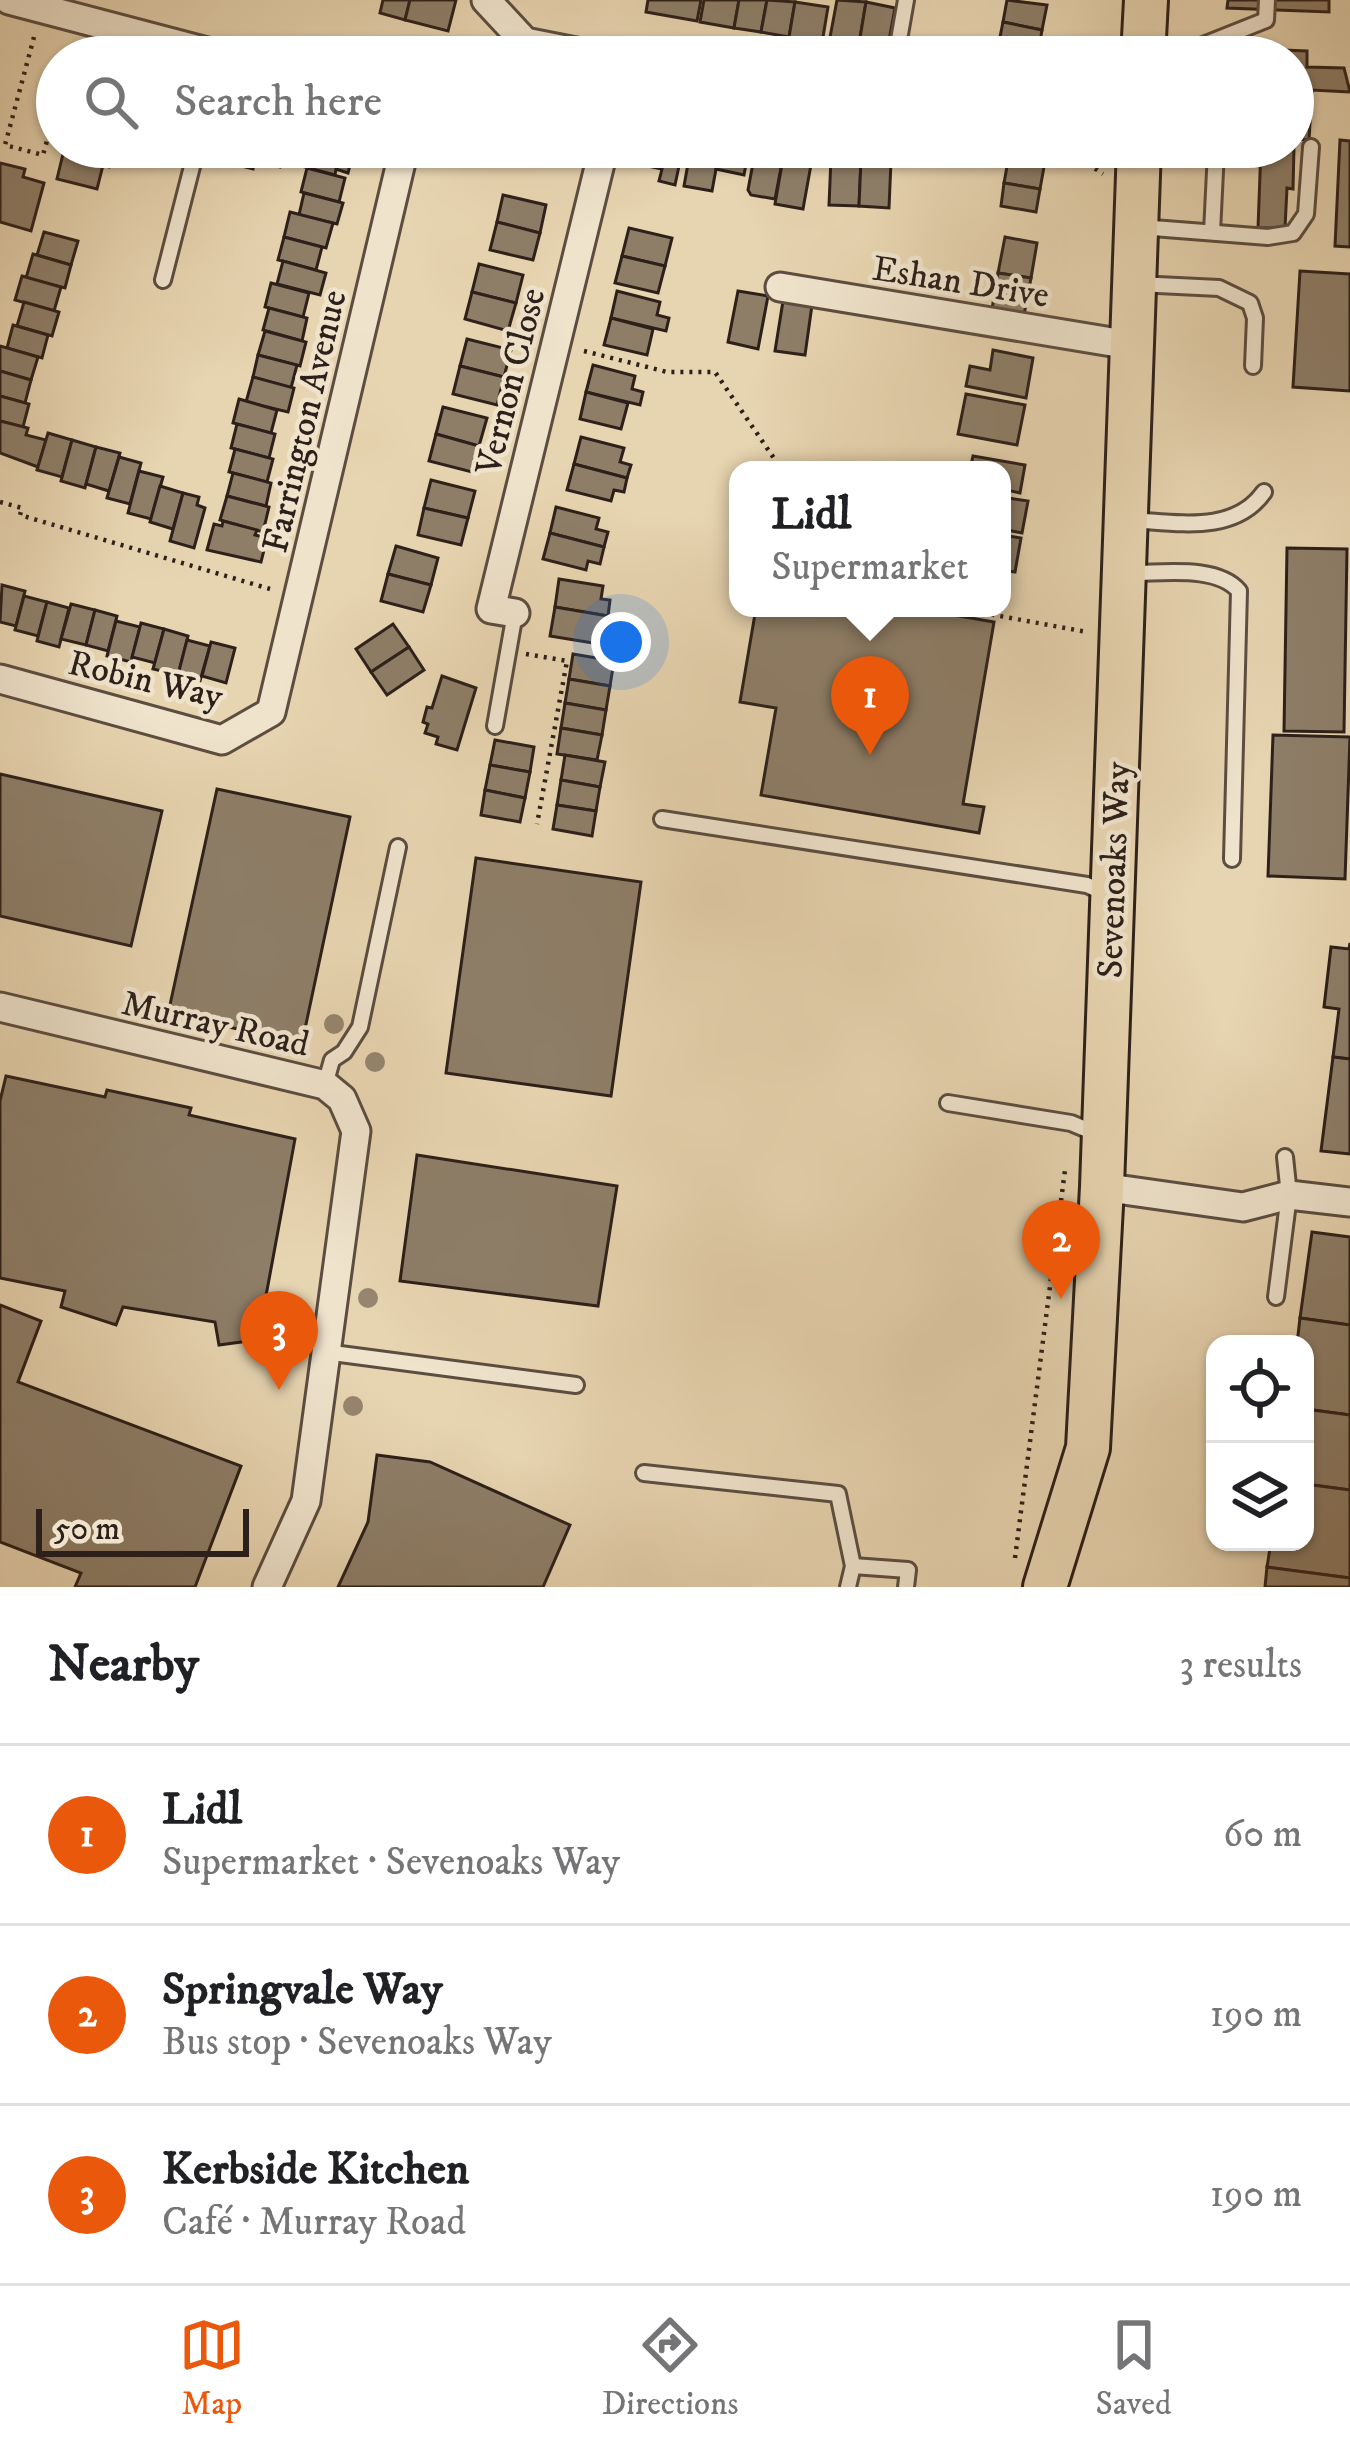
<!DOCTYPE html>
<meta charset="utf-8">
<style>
body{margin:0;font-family:"IM FELL DW Pica",serif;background:#f6f6f6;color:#202124}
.controls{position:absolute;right:36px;bottom:36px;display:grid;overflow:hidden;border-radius:24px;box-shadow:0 3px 9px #0004}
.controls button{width:108px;height:108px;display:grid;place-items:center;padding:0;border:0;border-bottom:3px solid #e0e0e0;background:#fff;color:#202124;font:60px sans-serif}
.scale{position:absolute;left:36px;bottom:30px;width:213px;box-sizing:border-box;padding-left:12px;border:6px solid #2d201a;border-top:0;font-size:33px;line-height:42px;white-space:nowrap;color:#2d201a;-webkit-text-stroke:9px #efe3cc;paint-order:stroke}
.you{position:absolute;left:621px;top:642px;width:42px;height:42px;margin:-30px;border:9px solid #fff;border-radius:50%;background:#1a73e8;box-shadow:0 0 0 18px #1a73e833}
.badge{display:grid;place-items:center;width:78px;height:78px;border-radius:50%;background:#ea580c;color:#fff;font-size:39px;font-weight:700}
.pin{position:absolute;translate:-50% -99px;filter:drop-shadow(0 3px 6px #0008)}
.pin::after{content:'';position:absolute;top:63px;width:42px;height:36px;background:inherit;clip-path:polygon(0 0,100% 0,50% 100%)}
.popup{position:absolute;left:729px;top:461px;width:282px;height:156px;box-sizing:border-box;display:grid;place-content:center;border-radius:24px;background:#fff;filter:drop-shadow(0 3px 9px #0005);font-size:39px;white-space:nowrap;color:#757577}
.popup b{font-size:45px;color:#202124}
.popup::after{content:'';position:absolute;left:50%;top:100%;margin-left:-24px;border:24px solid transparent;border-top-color:#fff}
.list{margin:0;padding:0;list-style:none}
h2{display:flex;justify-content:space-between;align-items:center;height:156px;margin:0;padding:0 48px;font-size:51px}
h2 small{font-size:39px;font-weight:400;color:#757577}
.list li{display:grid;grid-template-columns:78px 1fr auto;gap:36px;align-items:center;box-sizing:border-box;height:180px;padding:0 48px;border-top:3px solid #e0e0e0}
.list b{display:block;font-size:45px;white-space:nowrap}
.list p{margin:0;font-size:39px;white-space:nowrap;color:#757577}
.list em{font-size:39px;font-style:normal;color:#757577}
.icon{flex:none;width:66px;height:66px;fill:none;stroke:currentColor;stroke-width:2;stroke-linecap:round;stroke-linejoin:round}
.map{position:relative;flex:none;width:1350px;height:1587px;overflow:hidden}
.search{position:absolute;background:#fff;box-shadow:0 3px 9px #0004;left:36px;right:36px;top:36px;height:132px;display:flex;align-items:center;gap:30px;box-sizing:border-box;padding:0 42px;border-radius:66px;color:#757577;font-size:45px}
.sheet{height:696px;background:#fff}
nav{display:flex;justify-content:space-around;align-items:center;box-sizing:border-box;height:168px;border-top:3px solid #e0e0e0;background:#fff;font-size:33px;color:#757577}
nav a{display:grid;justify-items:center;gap:6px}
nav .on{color:#ea580c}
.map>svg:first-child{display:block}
.building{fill:#8e7e68;stroke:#2d201a;stroke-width:3}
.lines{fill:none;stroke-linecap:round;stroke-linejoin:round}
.lane-casing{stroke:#5c4d40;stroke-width:20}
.street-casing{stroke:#5c4d40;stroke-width:33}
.primary-casing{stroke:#2d201a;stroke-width:48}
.path{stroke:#2d201a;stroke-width:4.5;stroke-dasharray:3 6;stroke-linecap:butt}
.lane{stroke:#efe3cc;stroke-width:14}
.street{stroke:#efe3cc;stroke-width:27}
.primary{stroke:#e7d4b0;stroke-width:42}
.tree{fill:#96856f}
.labels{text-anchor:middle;stroke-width:9;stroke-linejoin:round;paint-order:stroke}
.street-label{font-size:36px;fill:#2d201a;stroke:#efe3cc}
</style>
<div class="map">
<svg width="1350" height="1587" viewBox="0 0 1350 1587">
<rect width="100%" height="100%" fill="#e7d4b0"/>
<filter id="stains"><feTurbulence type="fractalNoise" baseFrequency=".00167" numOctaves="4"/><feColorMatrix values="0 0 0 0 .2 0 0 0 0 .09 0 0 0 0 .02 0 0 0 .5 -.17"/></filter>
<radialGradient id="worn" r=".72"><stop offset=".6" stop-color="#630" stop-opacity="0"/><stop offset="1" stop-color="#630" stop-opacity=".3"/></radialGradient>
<!-- building -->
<g class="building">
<path d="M383,0H410L405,20L380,13Z"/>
<path d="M410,0H456L448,31L405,20Z"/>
<path d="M648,0H701L697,21L646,12Z"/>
<path d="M704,0H739L734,28L700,22Z"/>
<path d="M739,0H767L761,32L734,28Z"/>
<path d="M767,0L795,2L789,37L761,32Z"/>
<path d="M837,0L866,2L858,50L828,48Z"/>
<path d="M1007,0L1047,5L1042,30L1003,22Z"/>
<path d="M1228,0H1329V12L1227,8Z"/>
<path d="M795,2L828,7L822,43L789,37Z"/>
<path d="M866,2L895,8L886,57L868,56L869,52L858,50Z"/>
<path d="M1003,22L1042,30L1038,54L998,47Z"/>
<path d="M1227,48L1307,51V67L1344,68L1350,92L1312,90L1309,140L1293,139V57H1227Z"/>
<path d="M1340,140L1350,141V247L1335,246Z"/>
<path d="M73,147H115L109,167L70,156Z"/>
<path d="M233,147H258L253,169L229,163Z"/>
<path d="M258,147H285L280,167L255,161Z"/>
<path d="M285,147H347L354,149L348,173L336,169L335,175L301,166L302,161L283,156Z"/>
<path d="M647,147H683L675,185L659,181L662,169L643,165Z"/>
<path d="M691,147H720L712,191L684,186Z"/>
<path d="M720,147H749L744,175L716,169Z"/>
<path d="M756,147H785L775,199L751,195L748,190Z"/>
<path d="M785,147L814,148L803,209L775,204Z"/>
<path d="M1261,147H1294L1293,189L1287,188L1285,228H1258Z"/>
<path d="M63,154L103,165L97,189L57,179Z"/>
<path d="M831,158L861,160L859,206L829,205Z"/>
<path d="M861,160L891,161L889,208L859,206Z"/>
<path d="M1008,161L1044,167L1040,189L1004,183Z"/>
<path d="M0,163L25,169L23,177L44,183L31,231L0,222Z"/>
<path d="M307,168L345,178L339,202L301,192Z"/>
<path d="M1004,183L1040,189L1036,212L1001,206Z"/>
<path d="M304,193L343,203L337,224L299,215Z"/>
<path d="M503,195L546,205L540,233L497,222Z"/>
<path d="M290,212L333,223L326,248L284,237Z"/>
<path d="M497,222L540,233L533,260L490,250Z"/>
<path d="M629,228L672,238L665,266L622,256Z"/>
<path d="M44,232L78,241L71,265L37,255Z"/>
<path d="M284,237L322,247L316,270L278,260Z"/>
<path d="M1005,237L1037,243L1031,278L998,273Z"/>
<path d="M33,254L71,265L65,288L26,278Z"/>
<path d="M622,256L665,266L658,293L615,283Z"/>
<path d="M283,261L326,273L320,295L277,284Z"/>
<path d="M479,264L523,275L516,303L472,292Z"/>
<path d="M1300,271L1350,274V391L1293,387Z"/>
<path d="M998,273L1031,278L1024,315L992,309Z"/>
<path d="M22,276L61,287L54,311L15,300Z"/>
<path d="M271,283L309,293L303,317L265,307Z"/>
<path d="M617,291L660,302L657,315L669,318L666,331L611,318Z"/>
<path d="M738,291L768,296L758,349L728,342Z"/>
<path d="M472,292L516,303L508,331L465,319Z"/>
<path d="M783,301L812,305L805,355L775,351Z"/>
<path d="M24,302L59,312L52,336L17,326Z"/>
<path d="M269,308L307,318L302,341L263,330Z"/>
<path d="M611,318L653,329L647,355L604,345Z"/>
<path d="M13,325L48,335L42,358L7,348Z"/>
<path d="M265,331L306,342L300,366L258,355Z"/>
<path d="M467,339L511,350L504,377L460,366Z"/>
<path d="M0,346L38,357L31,380L0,371Z"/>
<path d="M993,350L1033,358L1026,398L966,386L970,366L990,370Z"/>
<path d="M258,355L297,365L291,388L253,377Z"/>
<path d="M593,365L635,376L632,389L643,392L640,405L586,392Z"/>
<path d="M460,366L504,377L497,405L453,394Z"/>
<path d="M0,371L31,380L25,403L0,396Z"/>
<path d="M253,377L294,388L288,412L246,402Z"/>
<path d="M586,392L628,403L621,429L580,419Z"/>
<path d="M966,394L1025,405L1017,445L958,434Z"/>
<path d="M0,396L29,404L23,427L0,421Z"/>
<path d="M239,399L277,410L271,433L233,423Z"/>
<path d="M443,407L487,418L479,446L436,434Z"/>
<path d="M0,421L28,428L26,435L46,440L38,467L0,453Z"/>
<path d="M237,424L275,434L269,458L231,448Z"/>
<path d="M48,433L72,440L62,477L37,470Z"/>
<path d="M436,434L479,446L472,472L429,461Z"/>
<path d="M581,437L624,448L620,462L631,465L627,478L574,464Z"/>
<path d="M72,440L96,447L85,488L61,481Z"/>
<path d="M96,447L120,453L109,491L86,484Z"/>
<path d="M235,449L273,459L267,482L229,472Z"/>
<path d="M973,456L1025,465L1020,493L1002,489V470H970Z"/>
<path d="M119,457L141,463L130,504L107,498Z"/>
<path d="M574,464L627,478L624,492L614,490L611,501L567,490Z"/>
<path d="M139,471L163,477L151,519L128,513Z"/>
<path d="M233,473L271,483L266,506L227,496Z"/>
<path d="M431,480L475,491L468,518L424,508Z"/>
<path d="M160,486L183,493L173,529L150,522Z"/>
<path d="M183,493L199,497L197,505L205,508L194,548L170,541Z"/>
<path d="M227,496L269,507L263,532L220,520Z"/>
<path d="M1002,497L1028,501L1022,533L1002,529Z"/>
<path d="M556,507L599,518L596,529L608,532L604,547L550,533Z"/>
<path d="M424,508L468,518L461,545L418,535Z"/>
<path d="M223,521L257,530L255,535L267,538L261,562L207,550L214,524L222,526Z"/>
<path d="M550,533L604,547L600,564L588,561L586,570L543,559Z"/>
<path d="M1002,535L1021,538L1015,572L1002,570Z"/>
<path d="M396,546L438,558L431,585L388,574Z"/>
<path d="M1287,548L1347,549L1344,732L1284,731Z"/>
<path d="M388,574L431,585L423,612L381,601Z"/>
<path d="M559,579L603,586L601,599L610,600L608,616L555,607Z"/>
<path d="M2,585L25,591L16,626L0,622Z"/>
<path d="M24,596L47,602L38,636L15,630Z"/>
<path d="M47,602L69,608L59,647L37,641Z"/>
<path d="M71,604L95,610L86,645L61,639Z"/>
<path d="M555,607L608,616L605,632L595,631L593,643L550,636Z"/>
<path d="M756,608H913L994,622L963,804L984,807L979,833L761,795L776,708L740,702Z"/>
<path d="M95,610L117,616L108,651L86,645Z"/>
<path d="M116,621L140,627L131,662L107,656Z"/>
<path d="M141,623L164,629L155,663L132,657Z"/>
<path d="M393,624L409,647L371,672L356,649Z"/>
<path d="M164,629L188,636L178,675L153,669Z"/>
<path d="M187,640L210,646L200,681L178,675Z"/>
<path d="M211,642L235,648L226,683L202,676Z"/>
<path d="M409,647L424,670L387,695L371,672Z"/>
<path d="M573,654L614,661L610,686L569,679Z"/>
<path d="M442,676L476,688L457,750L436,744L438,737L425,733L428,724L423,722L427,707L432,708Z"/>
<path d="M569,679L610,686L606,710L565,703Z"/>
<path d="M565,703L606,710L602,735L561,728Z"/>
<path d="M561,728L602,735L597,760L557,754Z"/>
<path d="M1273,735L1350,737L1345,879L1268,876Z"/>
<path d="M495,740L534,747L530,772L490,765Z"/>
<path d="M565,755L605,762L600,787L561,780Z"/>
<path d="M490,765L530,772L525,798L485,790Z"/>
<path d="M0,774L162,811L131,946L0,916Z"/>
<path d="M561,780L600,787L596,811L557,805Z"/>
<path d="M217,789L350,817L302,1043L168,1014Z"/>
<path d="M485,790L525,798L520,822L481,815Z"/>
<path d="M557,805L596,811L592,836L553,829Z"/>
<path d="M476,858L641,882L611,1096L446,1073Z"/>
<path d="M1350,943V1059L1333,1057L1339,1009L1324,1007L1331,947L1349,949Z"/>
<path d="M1333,1057L1350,1059V1154L1321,1151Z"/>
<path d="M6,1076L105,1097L107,1090L191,1108L189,1115L295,1139L263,1312L268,1315L264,1339L219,1345L215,1322L123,1307L116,1325L61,1307L65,1291L0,1278V1101Z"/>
<path d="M417,1155L617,1186L598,1306L400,1281Z"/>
<path d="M1312,1232L1350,1237V1325L1300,1318Z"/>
<path d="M0,1305L41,1321L18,1382L241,1466L195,1587H75L81,1573L0,1542Z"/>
<path d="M1300,1318L1350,1325V1415L1305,1409V1344H1297Z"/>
<path d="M1305,1409L1350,1415V1490L1305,1484Z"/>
<path d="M377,1455L430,1462L570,1525L543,1587H338L368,1522Z"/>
<path d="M1305,1484L1350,1490V1578L1267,1567L1271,1542H1305Z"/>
<path d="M1267,1567L1350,1578V1587H1265Z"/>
</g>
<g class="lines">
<!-- lane casing -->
<g class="lane-casing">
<g id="lane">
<path d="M896,57L906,0"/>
<path d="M1173,57L1266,20L1267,0"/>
<path d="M1140,227L1268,237L1293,233L1306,214L1311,147"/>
<path d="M1212,232L1216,151"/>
<path d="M163,280L197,147"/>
<path d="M1137,284L1219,288L1250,303L1255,318L1253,366"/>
<path d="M1129,520C1175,522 1234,535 1264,492"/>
<path d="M1127,573C1160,574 1216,564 1239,591L1232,859"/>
<path d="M495,726L515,613"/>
<path d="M662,819L1087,885L1106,894"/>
<path d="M325,1085L332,1060L344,1052L360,1027L398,847"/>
<path d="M948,1103L1071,1123L1095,1133"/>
<path d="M1276,1297L1289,1195L1285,1157"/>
<path d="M325,1352L576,1385"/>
<path d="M644,1473L838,1494L853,1566L848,1587"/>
<path d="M853,1566L908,1570L906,1587"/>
</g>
</g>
<!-- street casing -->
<g class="street-casing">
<g id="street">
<path d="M9,0L226,57"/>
<path d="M486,0L525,42L601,57"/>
<path d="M780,287L1130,345"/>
<path d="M515,613L491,609L604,147"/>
<path d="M0,679L222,740L271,712L402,158L399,147"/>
<path d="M0,1007L325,1085L342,1099L356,1131L306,1501L267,1587"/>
<path d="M1102,1187L1243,1207L1289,1195L1350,1202"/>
</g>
</g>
<!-- primary casing -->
<g class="primary-casing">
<g id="primary">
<path d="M1143,57L1146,0"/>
<path d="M1045,1587L1088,1448L1102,1187L1139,147"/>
</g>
</g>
<!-- path -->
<g class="path">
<path d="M34,37L5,145L43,155L57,105"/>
<path d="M1037,147L1075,155L1103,174"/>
<path d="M584,351L667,372H715L782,470"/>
<path d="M0,502L22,508L20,515L270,589"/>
<path d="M956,608L1087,632"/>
<path d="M526,654L567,661L537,824"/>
<path d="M1015,1558L1065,1170"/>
</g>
<!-- lane -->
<use href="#lane" class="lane"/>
<!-- street -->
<use href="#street" class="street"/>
<!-- primary -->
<use href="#primary" class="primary"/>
</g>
<!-- trees -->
<g class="tree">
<circle cx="334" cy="1024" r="10"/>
<circle cx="375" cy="1062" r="10"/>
<circle cx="368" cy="1298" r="10"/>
<circle cx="353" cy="1406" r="10"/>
</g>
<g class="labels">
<!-- street labels -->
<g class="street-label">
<text transform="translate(961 280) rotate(9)" y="13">Eshan Drive</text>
<text transform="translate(509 381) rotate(-76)" y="13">Vernon Close</text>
<text transform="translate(303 421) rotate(-77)" y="13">Farrington Avenue</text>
<text transform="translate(146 678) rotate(13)" y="13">Robin Way</text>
<text transform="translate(1112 870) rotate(-88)" y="13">Sevenoaks Way</text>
<text transform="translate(216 1022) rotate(13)" y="13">Murray Road</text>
</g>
</g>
<rect width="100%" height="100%" filter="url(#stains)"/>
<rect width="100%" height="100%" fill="url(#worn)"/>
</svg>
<div class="controls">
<button><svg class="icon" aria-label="locate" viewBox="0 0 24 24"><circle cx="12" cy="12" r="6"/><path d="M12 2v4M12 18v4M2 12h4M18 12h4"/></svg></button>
<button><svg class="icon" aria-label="layers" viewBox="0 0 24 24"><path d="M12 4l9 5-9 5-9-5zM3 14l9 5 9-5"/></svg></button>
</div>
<div class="scale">50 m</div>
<div class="you"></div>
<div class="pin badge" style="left:870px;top:755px">1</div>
<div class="popup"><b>Lidl</b>Supermarket</div>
<div class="pin badge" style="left:1061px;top:1299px">2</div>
<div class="pin badge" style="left:279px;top:1390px">3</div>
<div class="search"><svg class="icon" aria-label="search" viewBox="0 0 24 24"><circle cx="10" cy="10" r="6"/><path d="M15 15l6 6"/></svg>Search here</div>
</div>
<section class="sheet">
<h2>Nearby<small>3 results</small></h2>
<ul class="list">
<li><span class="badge">1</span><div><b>Lidl</b><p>Supermarket · Sevenoaks Way</p></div><em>60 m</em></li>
<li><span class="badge">2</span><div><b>Springvale Way</b><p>Bus stop · Sevenoaks Way</p></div><em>190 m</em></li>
<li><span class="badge">3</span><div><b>Kerbside Kitchen</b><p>Café · Murray Road</p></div><em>190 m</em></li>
</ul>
</section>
<nav>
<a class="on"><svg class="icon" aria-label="map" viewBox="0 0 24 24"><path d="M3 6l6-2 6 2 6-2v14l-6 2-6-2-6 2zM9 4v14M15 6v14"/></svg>Map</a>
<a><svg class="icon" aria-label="directions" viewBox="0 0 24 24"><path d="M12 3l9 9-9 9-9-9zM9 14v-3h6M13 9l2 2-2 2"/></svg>Directions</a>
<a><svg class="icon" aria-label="saved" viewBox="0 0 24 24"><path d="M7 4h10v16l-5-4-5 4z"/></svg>Saved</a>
</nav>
